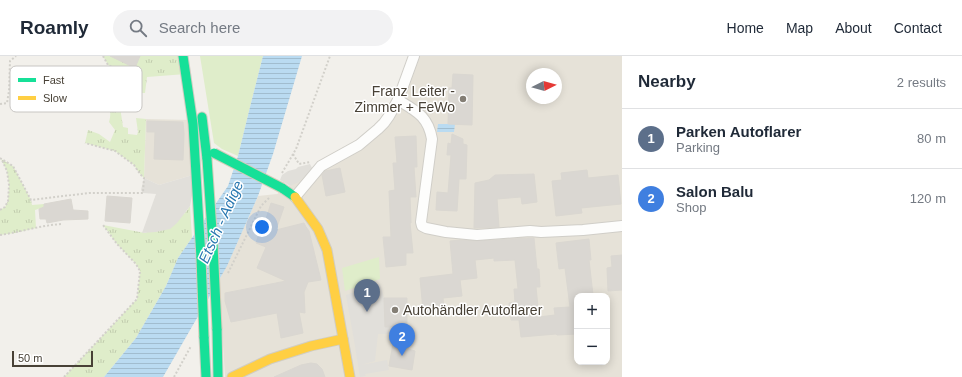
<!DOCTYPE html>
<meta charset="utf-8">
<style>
body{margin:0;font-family:Helvetica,sans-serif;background:#f2f2f3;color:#1f2937}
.controls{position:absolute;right:12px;bottom:12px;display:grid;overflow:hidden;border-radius:8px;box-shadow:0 2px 10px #0003}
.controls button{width:36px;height:36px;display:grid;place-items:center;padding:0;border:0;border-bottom:1px solid #e0e1e3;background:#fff;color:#1f2937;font:20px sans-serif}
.compass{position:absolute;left:526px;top:12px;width:36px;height:36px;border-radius:50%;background:#fff;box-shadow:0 2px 10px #0003;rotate:85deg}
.scale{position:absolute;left:12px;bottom:10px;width:81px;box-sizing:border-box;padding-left:4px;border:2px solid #484136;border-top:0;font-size:11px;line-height:14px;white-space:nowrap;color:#484136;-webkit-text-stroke:3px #fff;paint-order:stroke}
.you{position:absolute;left:262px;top:171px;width:14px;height:14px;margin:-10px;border:3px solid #fff;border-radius:50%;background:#1a73e8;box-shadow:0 0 0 6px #1a73e833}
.badge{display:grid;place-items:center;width:26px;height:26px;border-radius:50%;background:#7c3aed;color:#fff;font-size:13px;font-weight:700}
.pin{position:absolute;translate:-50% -33px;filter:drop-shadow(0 1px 2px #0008)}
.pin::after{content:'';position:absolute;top:21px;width:14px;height:12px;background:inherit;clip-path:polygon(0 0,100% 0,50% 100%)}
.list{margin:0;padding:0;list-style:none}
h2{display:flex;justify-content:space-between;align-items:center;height:52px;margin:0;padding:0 16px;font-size:17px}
h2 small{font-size:13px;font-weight:400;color:#747a83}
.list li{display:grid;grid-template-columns:26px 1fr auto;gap:12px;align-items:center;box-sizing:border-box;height:60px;padding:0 16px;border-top:1px solid #e0e1e3}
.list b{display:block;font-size:15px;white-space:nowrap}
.list p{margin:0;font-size:13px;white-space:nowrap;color:#747a83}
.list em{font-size:13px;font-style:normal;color:#747a83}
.icon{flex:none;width:22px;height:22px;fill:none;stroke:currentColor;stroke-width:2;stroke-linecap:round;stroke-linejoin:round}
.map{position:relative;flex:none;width:622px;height:321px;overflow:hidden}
header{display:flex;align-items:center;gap:24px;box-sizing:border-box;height:56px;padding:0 20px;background:#fff;border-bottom:1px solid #e0e1e3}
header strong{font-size:19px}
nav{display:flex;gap:22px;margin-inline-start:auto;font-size:14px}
.search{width:280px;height:36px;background:#f2f2f3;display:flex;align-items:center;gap:10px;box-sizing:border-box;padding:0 14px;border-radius:22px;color:#747a83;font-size:15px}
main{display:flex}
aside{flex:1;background:#fff}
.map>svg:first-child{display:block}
.residential{fill:#e6e2d8;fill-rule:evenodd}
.grass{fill:url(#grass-tufts)}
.green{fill:#dfedca}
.parking{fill:#e1dfda}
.water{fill:url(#water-rules)}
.building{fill:#dad7d2;stroke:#dad7d1}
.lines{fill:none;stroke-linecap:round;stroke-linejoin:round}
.street-casing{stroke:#d0cec8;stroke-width:12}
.fast-casing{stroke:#d1cdc2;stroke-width:11}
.slow-casing{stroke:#d1cdc2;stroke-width:11}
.path{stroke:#d2d0ca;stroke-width:2;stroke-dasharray:2 2;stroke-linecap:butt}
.street{stroke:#fdfdfc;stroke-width:10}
.fast{stroke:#16e098;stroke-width:9}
.slow{stroke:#ffcf43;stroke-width:9}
.fast-bridge-casing{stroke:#d5ccb8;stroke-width:11;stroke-linecap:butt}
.fast-bridge{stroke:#16e098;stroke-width:9}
.poi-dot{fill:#847e75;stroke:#fff;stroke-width:1.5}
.labels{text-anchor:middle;stroke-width:3;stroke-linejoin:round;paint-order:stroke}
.poi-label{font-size:14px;fill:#484136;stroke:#fff;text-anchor:end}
.water-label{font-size:15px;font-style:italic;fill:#2978b1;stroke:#fff}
.key{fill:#fff;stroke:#c8c6c3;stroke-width:1}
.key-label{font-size:11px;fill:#484136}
</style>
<header>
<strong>Roamly</strong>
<div class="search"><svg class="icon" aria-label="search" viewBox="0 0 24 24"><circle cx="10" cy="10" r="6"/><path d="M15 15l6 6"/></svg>Search here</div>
<nav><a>Home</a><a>Map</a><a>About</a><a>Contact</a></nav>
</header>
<main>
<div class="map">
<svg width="622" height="321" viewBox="0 0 622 321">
<defs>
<pattern id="grass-tufts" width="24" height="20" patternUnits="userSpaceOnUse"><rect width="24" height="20" fill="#dfedca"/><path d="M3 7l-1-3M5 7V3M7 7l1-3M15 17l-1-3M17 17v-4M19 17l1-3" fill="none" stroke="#c1ccae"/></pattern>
<pattern id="water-rules" width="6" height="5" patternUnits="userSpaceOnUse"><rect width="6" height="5" fill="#badbf1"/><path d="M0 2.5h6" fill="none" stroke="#a1bdcf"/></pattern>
</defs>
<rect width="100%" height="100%" fill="#f2f0eb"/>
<!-- residential -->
<g class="residential">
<path d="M414,0H622V321H225L219,224L229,205L258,140L277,138L378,73ZM532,18H556V42H532ZM577,240H607V306H577Z"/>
<path d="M146,63L192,64L196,118L159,129L144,122Z"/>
</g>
<!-- grass -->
<g class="grass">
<path d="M103,0H183L186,18L147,21L145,37H118L123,71L128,72V78L137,79L138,76L136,62L146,63L144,122L140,118L134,109L115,95L85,87L88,74L99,78L110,86L115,74L109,66C113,56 107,37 105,26L113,12L108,9Z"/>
<path d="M1,103L13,110L31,144L32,149L44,148V151L35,154L36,172L15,177L0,179V154L5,151L8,145L9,129L7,115Z"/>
<path d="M190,150L192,182L178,202L166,230L136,282L104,321H64L137,243L140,215L136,208L117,188L103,169L145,177L185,157Z"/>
</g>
<!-- green -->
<g class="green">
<path d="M200,0H263L251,47L238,100L222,93L214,87Z"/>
<path d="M379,201L380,223L345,235L342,212Z"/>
</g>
<!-- parking -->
<g class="parking">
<path d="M310,108L313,114L297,127L290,130L280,124L282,119L288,115L296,113L298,111Z"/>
<path d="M196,118L190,150L177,167L170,173L156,176L142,177L156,138L143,137L141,134L144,122L159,129Z"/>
<path d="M380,228L384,242L385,271H407L406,278H378L375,305L361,309L387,304L389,314L365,318L366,320L360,321L354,284L346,239Z"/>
</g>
<!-- water -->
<g class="water">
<path d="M263,0H302L273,98L258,140L227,210L163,321H104L136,282L166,230L178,202L228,130L238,100L251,47Z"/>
<path d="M438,68H455L454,76H437Z"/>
</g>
<!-- building -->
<g class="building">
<path d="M110,0H140L135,12Z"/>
<path d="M453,18L473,19L472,69L448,68L449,32H452Z"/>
<path d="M147,65L183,66L184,78L183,104L154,103L155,76H147Z"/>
<path d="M452,78L463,83V88L467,89L466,123H459L457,155L436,154L437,136L448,137L451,99H447L448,87L451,88Z"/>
<path d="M416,80L417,111H414L416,141H410L411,167H410L413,197H406V209L386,211L383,181H391L389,135L395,134L393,107H397L395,81Z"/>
<path d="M340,112L345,136L326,140L322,119L325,115Z"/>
<path d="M587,114L588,122L618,119L621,148L581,152L582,157L556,160L552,125L562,124L561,117Z"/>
<path d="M534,118L537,146L522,148L521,141L497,143L499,171L474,172L475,127L489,124L495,119Z"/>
<path d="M107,140L132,142L130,167L105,165Z"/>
<path d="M71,143L73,154L88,155V163L63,164L47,167L46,163H40L39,153L44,151V148Z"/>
<path d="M271,147L284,151L276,174L304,167L306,171L309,175L321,224L308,226L304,236L305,257L299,256L303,277L281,282L277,257L231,266L225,245V237L286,225L257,212L266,191L256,187L264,163H266Z"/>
<path d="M530,182H534L537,213H539L540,231H536L539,261L555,259L554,252L570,251L565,212L559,213L556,187L589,183L591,204H589L593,239L577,240V278L557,279L556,278L521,281L519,264H511L509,247L515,246L514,233H518L515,204L494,205V202L475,204L477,222L460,224L462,240L443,242L444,252L423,254L420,222L453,218L450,185L460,184L477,185Z"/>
<path d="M622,199V234L608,235L607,212L612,211L611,200Z"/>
<path d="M384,242H407V285L409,286L408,293L415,295L412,314L389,310L396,271H385Z"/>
<path d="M311,307L317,308L322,313L325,321H274L301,309Z"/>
</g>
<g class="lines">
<!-- street casing -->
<g class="street-casing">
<g id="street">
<path d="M398,44C416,55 428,60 432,83L421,166L422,170L426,172L446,176L477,179L530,175L541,176L583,174L622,170"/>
<path d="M295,141L321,110L359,89L378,73L384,67L389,60L398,44L414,0"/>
</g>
</g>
<!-- fast casing -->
<g class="fast-casing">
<g id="fast">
<path d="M183,0L193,68L201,202"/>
<path d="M202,61L207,103"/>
<path d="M282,132L295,141"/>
<path d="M217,273L218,321"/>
<path d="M204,281L206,321"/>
</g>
</g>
<!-- slow casing -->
<g class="slow-casing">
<g id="slow">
<path d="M295,141L318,173L327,194L350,321"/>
<path d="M232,321L270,303L311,290L343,283"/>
</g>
</g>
<!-- path -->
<g class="path">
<path d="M103,0L108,9L123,16"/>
<path d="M0,48L7,47L9,35L10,5L16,0"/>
<path d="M293,98L299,108L310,106"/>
<path d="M0,102L13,110L31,144L72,139L89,137H143L144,122L140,118L134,109L115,95L85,87"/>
<path d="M282,117L296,93L330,0"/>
<path d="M0,154L5,151L8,145L9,129L7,115L2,104"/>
<path d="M0,179C21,176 41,169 63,168"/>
<path d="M228,217L261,150L270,141"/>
<path d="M64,321L137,243L140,215L136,208L117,188L103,169"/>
<path d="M174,321L191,290"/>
</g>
<!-- street -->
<use href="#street" class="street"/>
<!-- fast -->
<use href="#fast" class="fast"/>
<!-- slow -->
<use href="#slow" class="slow"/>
<!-- fast-bridge casing -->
<g class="fast-bridge-casing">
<g id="fast-bridge">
<path d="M214,97L282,132"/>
<path d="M207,103L213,189L217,273"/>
<path d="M201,202L204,281"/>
</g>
</g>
<!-- fast-bridge -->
<use href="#fast-bridge" class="fast-bridge"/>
</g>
<!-- markers -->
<g class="poi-dot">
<circle cx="463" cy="43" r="4"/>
<circle cx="395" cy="254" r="4"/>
</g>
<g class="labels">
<!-- poi labels -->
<g class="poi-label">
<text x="455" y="40">Franz Leiter -<tspan x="455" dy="16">Zimmer + FeWo</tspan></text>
<text x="403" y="259" text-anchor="start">Autohändler Autoflarer</text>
</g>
<!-- water labels -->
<g class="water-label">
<text transform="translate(221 166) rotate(-66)" y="5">Etsch - Adige</text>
</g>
</g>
<!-- legend -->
<rect x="10" y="10" width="132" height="46" rx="6" class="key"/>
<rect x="18" y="22" width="18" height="4" fill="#16e098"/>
<rect x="18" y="40" width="18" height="4" fill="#ffcf43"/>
<g class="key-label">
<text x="43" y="28">Fast</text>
<text x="43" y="46">Slow</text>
</g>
</svg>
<div class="controls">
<button>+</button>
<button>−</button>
</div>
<svg class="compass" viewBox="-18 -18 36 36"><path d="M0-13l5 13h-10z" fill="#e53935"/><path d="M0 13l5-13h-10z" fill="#747a83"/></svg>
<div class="scale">50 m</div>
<div class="you"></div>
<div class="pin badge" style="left:367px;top:256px;background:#5c6f8a">1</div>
<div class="pin badge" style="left:402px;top:300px;background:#3f7fe0">2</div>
</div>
<aside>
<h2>Nearby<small>2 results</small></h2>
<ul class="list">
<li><span class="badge" style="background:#5c6f8a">1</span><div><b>Parken Autoflarer</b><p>Parking</p></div><em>80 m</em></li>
<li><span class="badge" style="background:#3f7fe0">2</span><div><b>Salon Balu</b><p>Shop</p></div><em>120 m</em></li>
</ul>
</aside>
</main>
